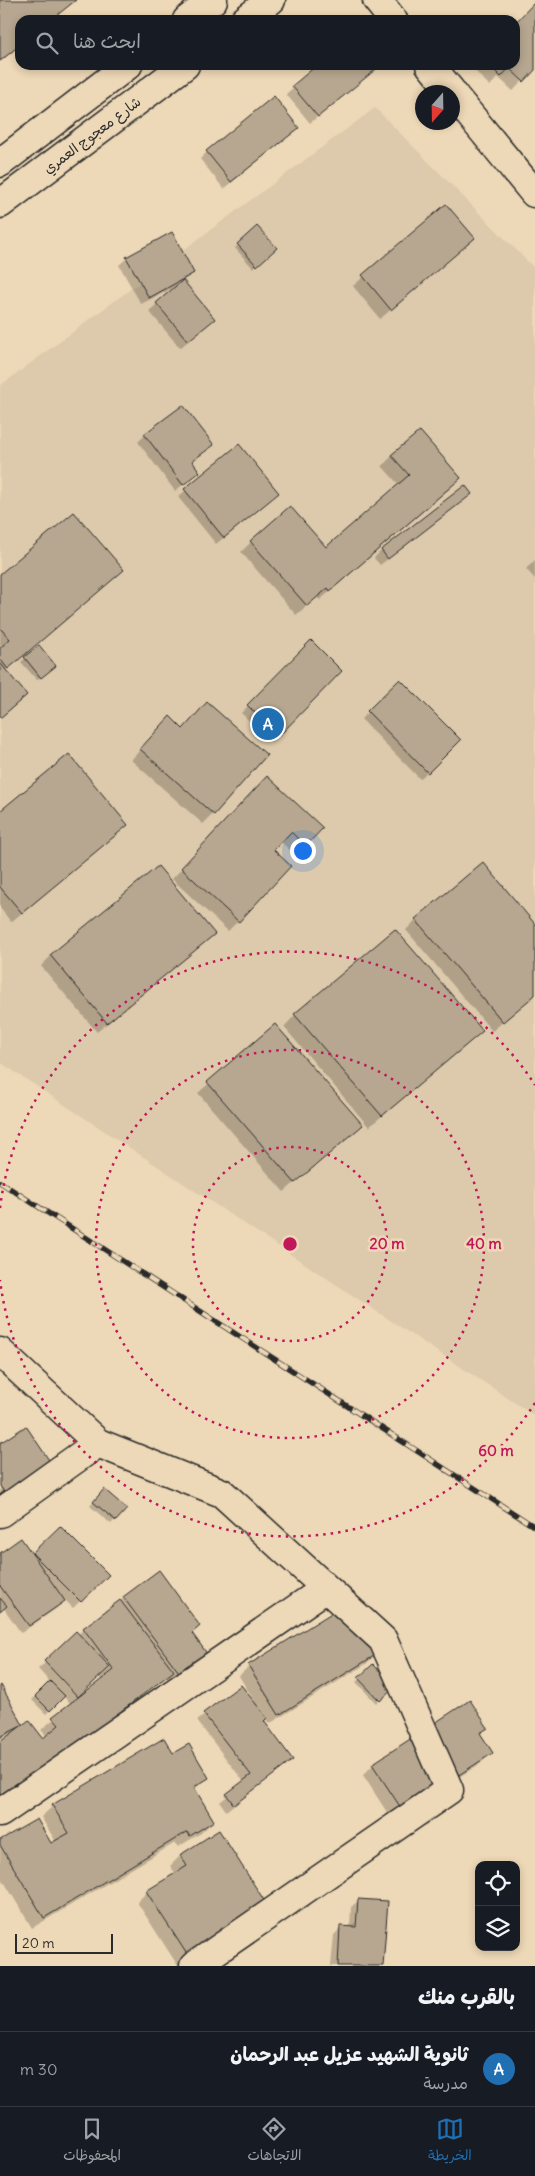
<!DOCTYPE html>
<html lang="ar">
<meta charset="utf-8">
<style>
body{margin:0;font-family:Delius,"Playpen Sans Arabic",sans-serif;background:#20242c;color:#f1f3f6;direction:rtl}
.controls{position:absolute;right:15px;bottom:15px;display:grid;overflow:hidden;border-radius:10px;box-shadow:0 2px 8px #0003}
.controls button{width:45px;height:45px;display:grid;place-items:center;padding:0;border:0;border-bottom:1px solid #363941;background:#171b24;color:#f1f3f6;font:25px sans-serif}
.compass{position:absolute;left:415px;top:85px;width:45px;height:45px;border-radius:50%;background:#171b24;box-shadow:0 2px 8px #0003;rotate:200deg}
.scale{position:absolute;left:15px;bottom:12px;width:98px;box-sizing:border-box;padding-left:5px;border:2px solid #2b2b2b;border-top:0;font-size:14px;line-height:18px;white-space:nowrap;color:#2b2b2b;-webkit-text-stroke:4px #edd8b7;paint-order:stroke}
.you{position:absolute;left:302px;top:850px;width:18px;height:18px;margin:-12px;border:4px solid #fff;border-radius:50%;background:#1a73e8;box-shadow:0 0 0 8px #1a73e833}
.badge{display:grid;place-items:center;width:32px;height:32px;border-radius:50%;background:#1f6fb2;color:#fff;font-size:16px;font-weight:700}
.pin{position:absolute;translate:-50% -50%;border:2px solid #fff;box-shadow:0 1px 5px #0006}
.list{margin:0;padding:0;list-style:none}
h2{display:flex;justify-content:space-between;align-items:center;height:65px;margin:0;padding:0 20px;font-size:21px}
h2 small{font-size:16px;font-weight:400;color:#9ea1a6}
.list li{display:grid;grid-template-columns:32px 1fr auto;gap:15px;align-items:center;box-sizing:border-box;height:75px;padding:0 20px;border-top:1px solid #363941}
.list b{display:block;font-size:19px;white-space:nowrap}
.list p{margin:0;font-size:16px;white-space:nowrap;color:#9ea1a6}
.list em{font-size:16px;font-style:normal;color:#9ea1a6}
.icon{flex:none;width:28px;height:28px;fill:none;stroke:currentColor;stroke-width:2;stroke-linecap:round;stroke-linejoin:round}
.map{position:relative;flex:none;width:535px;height:1966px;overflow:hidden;direction:ltr}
.search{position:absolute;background:#171b24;box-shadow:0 2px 8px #0003;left:15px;right:15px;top:15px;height:55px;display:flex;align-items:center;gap:12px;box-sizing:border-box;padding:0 18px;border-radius:15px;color:#9ea1a6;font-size:19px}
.sheet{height:140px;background:#171b24}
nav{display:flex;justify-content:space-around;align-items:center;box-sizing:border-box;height:70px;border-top:1px solid #363941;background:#171b24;font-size:14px;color:#9ea1a6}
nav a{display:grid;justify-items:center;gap:2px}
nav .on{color:#1f6fb2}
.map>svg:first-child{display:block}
.built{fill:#ddc9ab}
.shadow{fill:#0003;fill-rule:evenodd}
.building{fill:#b7a790;stroke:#2b2b2b}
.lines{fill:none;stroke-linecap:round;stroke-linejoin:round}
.minor-casing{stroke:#2b2b2b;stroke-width:31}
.major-casing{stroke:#2b2b2b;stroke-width:31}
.minor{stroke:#edd8b7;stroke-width:28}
.major{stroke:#edd8b7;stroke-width:28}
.rail-casing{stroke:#2b2b2b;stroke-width:5.5}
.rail{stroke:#edd8b7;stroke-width:4;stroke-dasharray:11;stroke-linecap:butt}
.ring{fill:none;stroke:#c2185b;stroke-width:2.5;stroke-dasharray:2.5 5}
.labels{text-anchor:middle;stroke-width:5;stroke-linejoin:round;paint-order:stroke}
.street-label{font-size:14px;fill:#2b2b2b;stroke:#edd8b7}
.centre{fill:#c2185b;stroke:#edd8b7;stroke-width:2.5}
.ring-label{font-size:15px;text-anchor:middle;font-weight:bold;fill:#c2185b;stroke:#edd8b7;stroke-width:5;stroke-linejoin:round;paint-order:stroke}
</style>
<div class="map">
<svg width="535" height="1966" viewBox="0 0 535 1966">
<rect width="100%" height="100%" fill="#edd8b7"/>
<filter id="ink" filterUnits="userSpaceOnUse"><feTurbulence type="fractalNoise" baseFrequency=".02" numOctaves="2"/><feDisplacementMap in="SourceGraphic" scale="10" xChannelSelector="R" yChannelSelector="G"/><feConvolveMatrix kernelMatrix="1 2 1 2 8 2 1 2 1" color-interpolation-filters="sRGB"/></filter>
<g filter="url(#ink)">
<!-- built -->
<path class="built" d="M375,108L535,269V1416L0,1062V386Z"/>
<!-- shadow -->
<g class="shadow">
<path d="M0,0H74L52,20H20V46L0,62Z"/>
<path d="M535,4V68L513,91L498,77L490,86L473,69L476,65H515V25Z"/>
<path d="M319,65H380L310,123L286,94Z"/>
<path d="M298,128L224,189L200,159L207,152Z"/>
<path d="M446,205L474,238L380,319L353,286Z"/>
<path d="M257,228L275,248L253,268L235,248Z"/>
<path d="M127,258L193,273L182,282L206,326L180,348L149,311L179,285L141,304L119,265Z"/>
<path d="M145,435L212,445L192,462L199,472L175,491L138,442Z"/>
<path d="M239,446L270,500L216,544L178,497Z"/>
<path d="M392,456L450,488L320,600L317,597L296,615L241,552L251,542L326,549L399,485L382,466Z"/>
<path d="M465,487L470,494L463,501L380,565L374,558L381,551Z"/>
<path d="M535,560V579L526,569Z"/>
<path d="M122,570L5,671L26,695L0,718V576Z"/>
<path d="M311,642L340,671L271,742L241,713Z"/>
<path d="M38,647L50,669L37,680L21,662Z"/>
<path d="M400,680L459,740L420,779L361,719Z"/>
<path d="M160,728L213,814L203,824L131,760Z"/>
<path d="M257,788L321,828L295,855L280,841L272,850L238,921L228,931L172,879Z"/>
<path d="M0,813L126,825L11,922L0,908Z"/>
<path d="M416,920L535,926V995L492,1031L406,930Z"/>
<path d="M213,934L97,1032L41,966L51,956Z"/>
<path d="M295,1015L469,1042L369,1127L284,1027Z"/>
<path d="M275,1026L351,1135L284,1192L198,1093Z"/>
<path d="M0,1444L56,1472L0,1503Z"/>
<path d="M100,1494L125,1509L111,1524L90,1506Z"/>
<path d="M60,1528L107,1575L73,1608L65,1600L57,1608L21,1633L3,1607L0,1610V1554L32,1556Z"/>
<path d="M158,1572L191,1634L207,1655L173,1682L168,1675L0,1805V1744L12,1735L11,1733L0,1740V1687L22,1724L17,1729L43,1739L47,1736L41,1730L71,1704L63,1696L46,1714L32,1700L50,1682L38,1669L84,1629ZM99,1677L102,1681L76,1701L74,1700Z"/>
<path d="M376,1654L366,1664L269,1724L265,1718L262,1721L291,1760L226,1811L220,1802L244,1782L197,1721L241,1686L254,1703L255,1702L239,1676L249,1666Z"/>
<path d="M373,1666L393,1687L376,1703L356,1682Z"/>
<path d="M470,1702L486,1728L479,1735L491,1753L481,1763L392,1820L363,1775L373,1765Z"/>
<path d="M173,1755L208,1777L194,1790L213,1821L201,1833L178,1847L175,1843L32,1928L0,1875V1842L51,1845L56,1842L41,1817L53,1806Z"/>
<path d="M218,1832L267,1908L182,1966H178L137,1902L147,1892L176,1874L170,1866L180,1856Z"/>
<path d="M359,1900L382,1966H331L334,1935L341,1928H350L351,1907Z"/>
</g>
<!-- building -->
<g class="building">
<path d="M0,0H76L51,20H20V45L0,61Z"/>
<path d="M535,2V70L524,82L509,68L501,77L489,65H515V23Z"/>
<path d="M317,65H381L318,117L292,86Z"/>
<path d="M274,96L299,128L231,182L206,151Z"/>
<path d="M446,204L475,238L391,310L362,275Z"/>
<path d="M257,226L277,248L257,266L237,244Z"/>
<path d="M172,232L194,273L149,298L126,257Z"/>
<path d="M183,280L215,319L188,341L156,303Z"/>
<path d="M183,405L214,445L192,461L200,472L183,485L144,434Z"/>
<path d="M420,431L461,478L330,591L328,588L307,606L250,541L290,506L326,547L409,475L391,455Z"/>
<path d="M239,444L279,493L224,538L184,489Z"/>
<path d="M465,485L472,494L388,559L381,550Z"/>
<path d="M74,512L124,570L8,669L0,659V648L10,639L0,628V574Z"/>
<path d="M311,640L342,671L279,736L247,705Z"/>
<path d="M39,645L56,666L41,678L24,657Z"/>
<path d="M0,663L27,695L0,718Z"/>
<path d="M400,679L461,740L428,773L367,711Z"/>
<path d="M207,702L267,755L214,815L140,749L170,716L183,729Z"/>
<path d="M69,754L128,825L22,913L0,887V811Z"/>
<path d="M267,776L323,828L306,846L291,832L274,850L291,866L239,922L181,868Z"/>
<path d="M483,862L535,924V995L503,1022L415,919Z"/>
<path d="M158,866L215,934L107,1023L50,955Z"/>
<path d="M395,929L483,1031L382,1116L294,1014Z"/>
<path d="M275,1024L363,1125L295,1183L207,1082Z"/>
<path d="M26,1426L57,1472L11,1502L0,1486V1443Z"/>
<path d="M104,1489L127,1509L116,1521L93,1502Z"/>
<path d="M60,1526L109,1575L81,1602L32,1553Z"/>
<path d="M21,1538L65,1601L29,1626L0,1586V1553Z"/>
<path d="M159,1570L200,1626L192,1633L208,1655L181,1675L123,1597Z"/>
<path d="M0,1598L7,1606L0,1612Z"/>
<path d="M120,1600L174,1671L0,1803V1742L29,1720L43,1738L59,1725L52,1717L114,1670L83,1628Z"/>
<path d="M346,1604L377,1654L279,1715L248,1665Z"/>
<path d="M76,1631L110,1667L78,1697L44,1661Z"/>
<path d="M373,1664L395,1687L380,1701L358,1678Z"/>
<path d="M50,1681L65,1696L50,1711L35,1696Z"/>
<path d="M1,1685L23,1725L0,1737V1686Z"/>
<path d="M241,1685L267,1718L264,1721L293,1760L234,1805L226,1794L251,1775L203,1713Z"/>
<path d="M470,1700L488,1728L480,1733L493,1753L403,1811L372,1764Z"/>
<path d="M164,1738L173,1753L189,1744L209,1778L194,1787L214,1821L190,1836L187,1832L44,1918L0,1845V1840L37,1819L51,1843L69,1833L52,1805Z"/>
<path d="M219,1830L269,1908L190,1959L146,1891L187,1866L180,1855Z"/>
<path d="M358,1899L388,1901L383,1966H338L340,1926L356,1927Z"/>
</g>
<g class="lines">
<!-- minor casing -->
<g class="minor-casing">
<g id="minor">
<path d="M377,0L393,20"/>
<path d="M430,65L452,92"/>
<path d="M452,93L534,193"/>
<path d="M0,1352L98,1443L222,1493L383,1640L449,1790L194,1966"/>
<path d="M0,1513L98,1443"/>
<path d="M0,1813L325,1589"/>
</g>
</g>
<!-- major casing -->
<g class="major-casing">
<g id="major">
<path d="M187,20L213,0"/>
<path d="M245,20L271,0"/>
<path d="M0,163L128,65"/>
<path d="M0,204L185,65"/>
</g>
</g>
<!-- minor -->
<use href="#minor" class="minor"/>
<!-- major -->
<use href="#major" class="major"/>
<!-- rail casing -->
<g class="rail-casing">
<path id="rail" d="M0,1182L535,1527"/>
</g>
<!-- rail -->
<use href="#rail" class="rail"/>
</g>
</g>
<!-- distance rings -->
<g class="ring">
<circle cx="290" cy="1244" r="97"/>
<circle cx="290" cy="1244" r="194"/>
<path d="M535 1403A292 292 0 0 1 0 1280M0 1208A292 292 0 0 1 535 1085"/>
</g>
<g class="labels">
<!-- street labels -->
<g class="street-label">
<text transform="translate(92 135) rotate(-37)" y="5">شارع معجوج العمري</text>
</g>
</g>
<circle cx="290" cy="1244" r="8" class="centre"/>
<g class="ring-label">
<text x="387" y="1249">20 m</text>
<text x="484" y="1249">40 m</text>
<text x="496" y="1456">60 m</text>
</g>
</svg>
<div class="controls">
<button><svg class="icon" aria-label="locate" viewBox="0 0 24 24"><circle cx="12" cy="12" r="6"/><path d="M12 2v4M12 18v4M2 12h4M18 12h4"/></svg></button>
<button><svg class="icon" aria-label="layers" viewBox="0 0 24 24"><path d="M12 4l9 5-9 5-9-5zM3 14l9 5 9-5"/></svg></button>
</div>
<svg class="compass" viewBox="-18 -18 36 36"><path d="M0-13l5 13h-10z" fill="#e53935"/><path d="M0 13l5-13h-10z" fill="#9ea1a6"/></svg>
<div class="scale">20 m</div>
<div class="you"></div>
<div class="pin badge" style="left:268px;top:724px">A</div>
<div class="search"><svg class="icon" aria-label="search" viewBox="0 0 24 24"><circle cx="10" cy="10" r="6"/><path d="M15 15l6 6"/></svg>ابحث هنا</div>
</div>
<section class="sheet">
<h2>بالقرب منك<small></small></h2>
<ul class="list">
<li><span class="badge">A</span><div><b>ثانوية الشهيد عزيل عبد الرحمان</b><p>مدرسة</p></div><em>30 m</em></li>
</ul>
</section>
<nav>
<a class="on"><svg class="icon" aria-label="map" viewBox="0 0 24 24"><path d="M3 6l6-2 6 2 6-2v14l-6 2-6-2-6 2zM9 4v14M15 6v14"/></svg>الخريطة</a>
<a><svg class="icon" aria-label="directions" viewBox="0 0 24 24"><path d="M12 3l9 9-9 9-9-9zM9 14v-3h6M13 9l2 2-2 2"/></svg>الاتجاهات</a>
<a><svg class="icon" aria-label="saved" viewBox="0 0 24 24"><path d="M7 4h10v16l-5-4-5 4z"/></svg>المحفوظات</a>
</nav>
